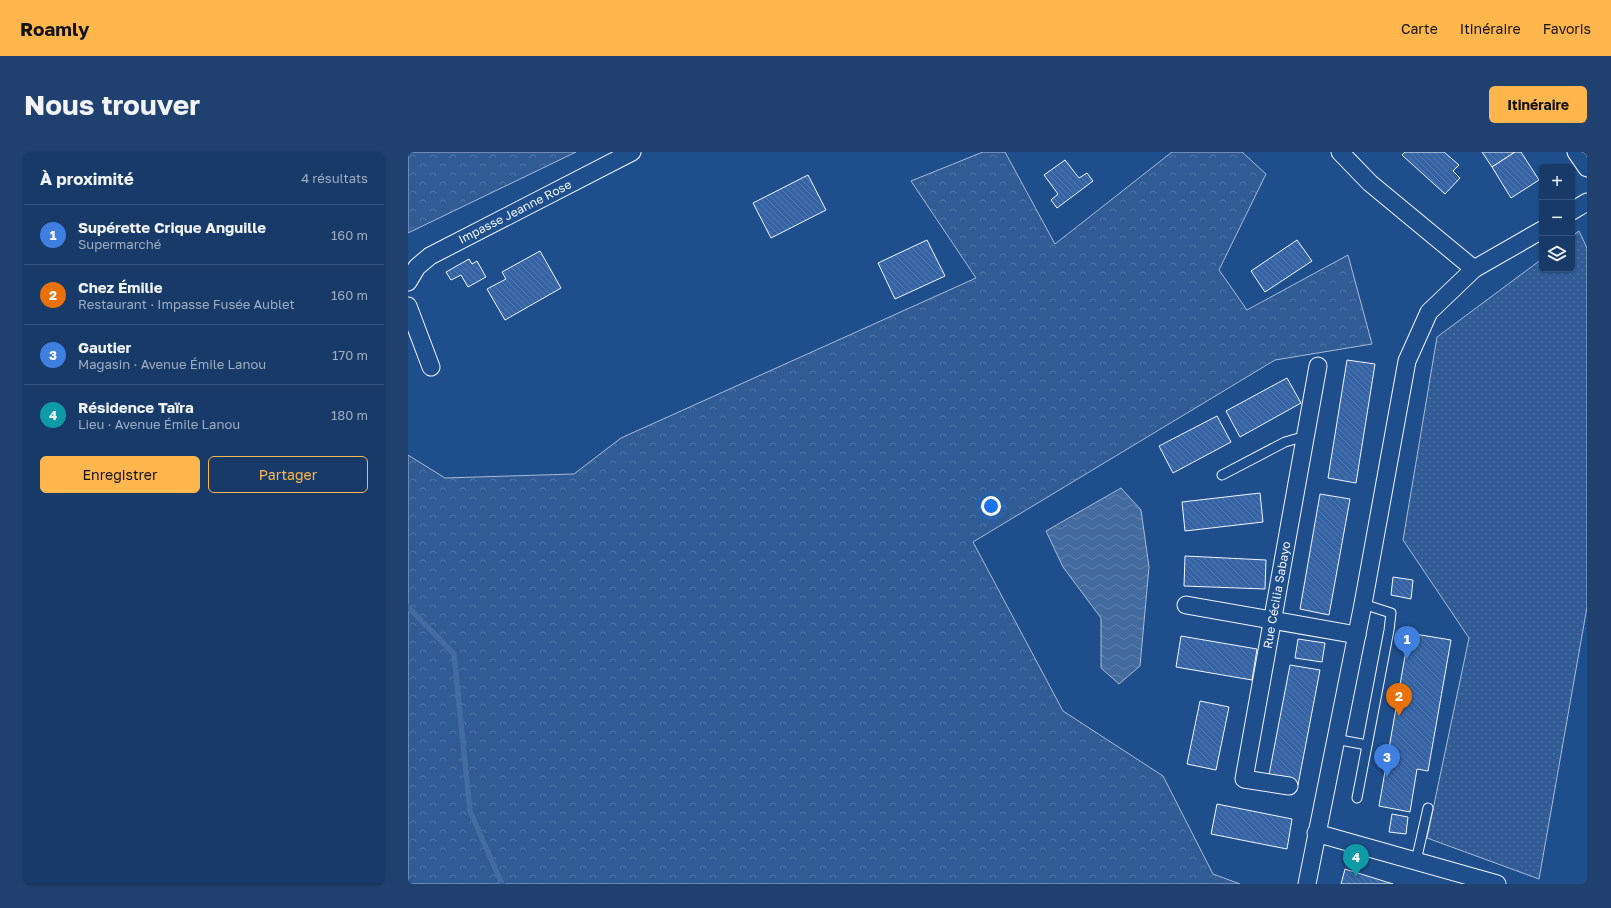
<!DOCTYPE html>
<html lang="fr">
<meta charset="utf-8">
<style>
body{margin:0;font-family:"Golos Text",sans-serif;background:#20416f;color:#f1f3f6}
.controls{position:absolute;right:12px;top:12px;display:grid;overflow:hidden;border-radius:6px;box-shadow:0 1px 3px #0004}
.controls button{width:36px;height:36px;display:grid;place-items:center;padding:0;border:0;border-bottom:1px solid #36547d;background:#173a69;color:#f1f3f6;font:20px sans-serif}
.you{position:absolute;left:583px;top:354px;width:14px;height:14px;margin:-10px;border:3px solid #fff;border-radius:50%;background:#1a73e8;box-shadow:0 0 0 6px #1a73e833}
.badge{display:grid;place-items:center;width:26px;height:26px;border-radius:50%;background:#ffb74d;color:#fff;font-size:13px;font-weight:700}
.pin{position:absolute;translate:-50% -33px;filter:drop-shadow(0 1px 2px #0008)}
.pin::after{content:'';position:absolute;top:21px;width:14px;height:12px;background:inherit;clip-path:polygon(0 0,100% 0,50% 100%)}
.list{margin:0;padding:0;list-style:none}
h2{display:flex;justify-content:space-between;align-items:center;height:52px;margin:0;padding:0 16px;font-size:17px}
h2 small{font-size:13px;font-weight:400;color:#9eadc0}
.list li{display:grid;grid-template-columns:26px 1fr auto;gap:12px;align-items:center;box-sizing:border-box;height:60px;padding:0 16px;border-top:1px solid #36547d}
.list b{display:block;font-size:15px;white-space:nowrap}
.list p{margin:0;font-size:13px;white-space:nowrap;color:#9eadc0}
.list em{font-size:13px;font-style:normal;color:#9eadc0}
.actions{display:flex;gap:8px;padding:12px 16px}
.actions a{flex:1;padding:9px 0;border:1px solid #ffb74d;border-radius:6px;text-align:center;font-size:14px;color:#ffb74d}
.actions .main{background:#ffb74d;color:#111}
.icon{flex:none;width:22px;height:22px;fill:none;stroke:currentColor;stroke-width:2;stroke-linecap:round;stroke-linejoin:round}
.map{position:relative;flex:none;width:1179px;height:732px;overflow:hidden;border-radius:6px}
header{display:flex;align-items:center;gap:24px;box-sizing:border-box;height:56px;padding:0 20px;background:#ffb74d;color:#111}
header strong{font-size:19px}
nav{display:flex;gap:22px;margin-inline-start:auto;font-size:14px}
.intro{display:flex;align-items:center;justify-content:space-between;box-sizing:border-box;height:96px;padding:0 24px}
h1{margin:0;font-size:28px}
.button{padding:10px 18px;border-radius:6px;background:#ffb74d;color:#111;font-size:14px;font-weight:700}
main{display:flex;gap:24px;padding:0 24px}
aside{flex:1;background:#173a69;border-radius:6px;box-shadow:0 1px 3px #0004}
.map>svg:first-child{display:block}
.grass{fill:url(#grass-dots);stroke:#a8bbd7}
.forest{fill:url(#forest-crowns);stroke:#a8bbd7}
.water{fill:url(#water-waves);stroke:#a8bbd7}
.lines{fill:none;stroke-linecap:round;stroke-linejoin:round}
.stream{stroke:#446ba0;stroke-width:5.5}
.building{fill:url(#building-back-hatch);stroke:#f2f6ff}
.service-casing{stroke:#f2f6ff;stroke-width:11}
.minor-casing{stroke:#f2f6ff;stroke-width:19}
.service{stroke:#1f4e8c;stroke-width:9}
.minor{stroke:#1f4e8c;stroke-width:17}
.labels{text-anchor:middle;stroke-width:3;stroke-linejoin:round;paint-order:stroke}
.street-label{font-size:12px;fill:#f2f6ff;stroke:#1f4e8c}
</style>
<header>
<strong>Roamly</strong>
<nav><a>Carte</a><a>Itinéraire</a><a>Favoris</a></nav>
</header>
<div class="intro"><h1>Nous trouver</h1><a class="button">Itinéraire</a></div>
<main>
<aside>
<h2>À proximité<small>4 résultats</small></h2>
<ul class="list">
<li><span class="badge" style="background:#3f7fe0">1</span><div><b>Supérette Crique Anguille</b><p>Supermarché</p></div><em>160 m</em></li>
<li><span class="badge" style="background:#e8710a">2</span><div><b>Chez Émilie</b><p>Restaurant · Impasse Fusée Aublet</p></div><em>160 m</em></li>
<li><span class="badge" style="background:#3f7fe0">3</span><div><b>Gautier</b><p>Magasin · Avenue Émile Lanou</p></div><em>170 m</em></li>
<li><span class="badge" style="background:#0f9aa8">4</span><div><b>Résidence Taïra</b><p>Lieu · Avenue Émile Lanou</p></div><em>180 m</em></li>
</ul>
<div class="actions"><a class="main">Enregistrer</a><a>Partager</a></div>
</aside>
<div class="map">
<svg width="1179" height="732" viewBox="0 0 1179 732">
<defs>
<pattern id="grass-dots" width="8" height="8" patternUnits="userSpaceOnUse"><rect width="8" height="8" fill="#305b95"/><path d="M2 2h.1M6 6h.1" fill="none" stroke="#4e73a5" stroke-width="1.8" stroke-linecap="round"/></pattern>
<pattern id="forest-crowns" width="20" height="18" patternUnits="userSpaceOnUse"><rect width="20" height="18" fill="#305b95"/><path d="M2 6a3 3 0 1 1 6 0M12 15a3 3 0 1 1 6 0" fill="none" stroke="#4e73a5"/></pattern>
<pattern id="water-waves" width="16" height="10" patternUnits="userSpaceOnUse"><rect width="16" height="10" fill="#446ba0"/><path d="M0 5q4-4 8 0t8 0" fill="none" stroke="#5f81ae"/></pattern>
<pattern id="building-back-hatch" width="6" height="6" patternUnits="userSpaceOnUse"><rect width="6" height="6" fill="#3563a3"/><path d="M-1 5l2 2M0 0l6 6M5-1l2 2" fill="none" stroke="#537ab1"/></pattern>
</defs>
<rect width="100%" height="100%" fill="#1f4e8c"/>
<!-- grass -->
<path class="grass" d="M1171,79L1179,96V455L1131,727L1019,686L1061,486L995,388L1029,185L1134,107V117H1164V84Z"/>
<!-- forest -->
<g class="forest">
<path d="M0,0H168L0,81Z"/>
<path d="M575,0H597L647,92L764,0H834L858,22L811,118L839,158L940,103L964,192L867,208L565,390L655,559L755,624L805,722L832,732H0V303L37,326L166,322L213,286L568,126L503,29Z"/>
</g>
<!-- water -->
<path class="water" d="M713,336L733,358L741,415L732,514L711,532L693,516V466L655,415L638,379Z"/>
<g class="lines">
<!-- stream -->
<path class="stream" d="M0,455L46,502L62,659L94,732"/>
</g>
<!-- building -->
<g class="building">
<path d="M997,0H1036L1051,13L1045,19L1052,26L1037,42L994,3Z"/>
<path d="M1074,0H1107L1084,15Z"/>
<path d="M1107,0H1113L1131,28L1103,46L1084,15Z"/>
<path d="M657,8L671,26L679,21L685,29L649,56L643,48L650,42L636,23Z"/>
<path d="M400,23L418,58L363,86L345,51Z"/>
<path d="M519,88L537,124L487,147L470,111Z"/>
<path d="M889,88L904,109L857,140L843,119Z"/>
<path d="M132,99L153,136L97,168L79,137L98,127L94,120Z"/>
<path d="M61,107L64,112L69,109L78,125L60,135L53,123L43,128L38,120Z"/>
<path d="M939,208L967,212L948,331L920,326Z"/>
<path d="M879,226L893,251L832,285L818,259Z"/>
<path d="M809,264L823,290L765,321L751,294Z"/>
<path d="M852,341L855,370L777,379L774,350Z"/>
<path d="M912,342L942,347L921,463L892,457Z"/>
<path d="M777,404L858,408L857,437L776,434Z"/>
<path d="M985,425L1005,428L1003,447L983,443Z"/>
<path d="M1001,481L1043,488L1020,619L1009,617L1002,660L971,654Z"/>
<path d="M773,484L849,497L844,528L768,515Z"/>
<path d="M890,487L917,491L914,510L887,506Z"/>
<path d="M882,513L912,518L890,633L860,628Z"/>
<path d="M792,549L821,555L808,618L779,612Z"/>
<path d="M809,652L884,667L879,697L803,682Z"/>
<path d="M984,662L1000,665L998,682L981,680Z"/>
<path d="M937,717L985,732H933Z"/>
</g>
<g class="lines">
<!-- service casing -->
<g class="service-casing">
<g id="service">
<path d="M814,323L877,290L898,284"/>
<path d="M927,587L959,593"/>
<path d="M949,646L981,478L983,461L955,452"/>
<path d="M1008,709L1020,656"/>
</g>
</g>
<!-- minor casing -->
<g class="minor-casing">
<g id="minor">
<path d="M932,0L962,31L1066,117"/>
<path d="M1168,0L1179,16"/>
<path d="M1164,59L1179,50"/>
<path d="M0,130L9,115L22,104L224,0"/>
<path d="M0,154L23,215"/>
<path d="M778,453L949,483"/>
<path d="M881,634L836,627L910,214"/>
<path d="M908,681L1089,732"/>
<path d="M899,732L955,452L999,209L1021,160L1066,117L1134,78"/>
</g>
</g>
<!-- service -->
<use href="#service" class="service"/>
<!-- minor -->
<use href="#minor" class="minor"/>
</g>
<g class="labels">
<!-- street labels -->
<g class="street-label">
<text transform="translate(107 60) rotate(-27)" y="4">Impasse Jeanne Rose</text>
<text transform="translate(869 443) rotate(-80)" y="4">Rue Cécilia Sabayo</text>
</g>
</g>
</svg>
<div class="controls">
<button>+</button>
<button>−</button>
<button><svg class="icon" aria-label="layers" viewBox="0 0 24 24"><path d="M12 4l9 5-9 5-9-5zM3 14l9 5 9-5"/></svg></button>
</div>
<div class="you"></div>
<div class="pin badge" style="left:999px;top:507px;background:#3f7fe0">1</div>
<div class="pin badge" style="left:991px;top:564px;background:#e8710a">2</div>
<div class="pin badge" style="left:979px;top:625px;background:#3f7fe0">3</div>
<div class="pin badge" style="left:948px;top:725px;background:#0f9aa8">4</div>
</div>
</main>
